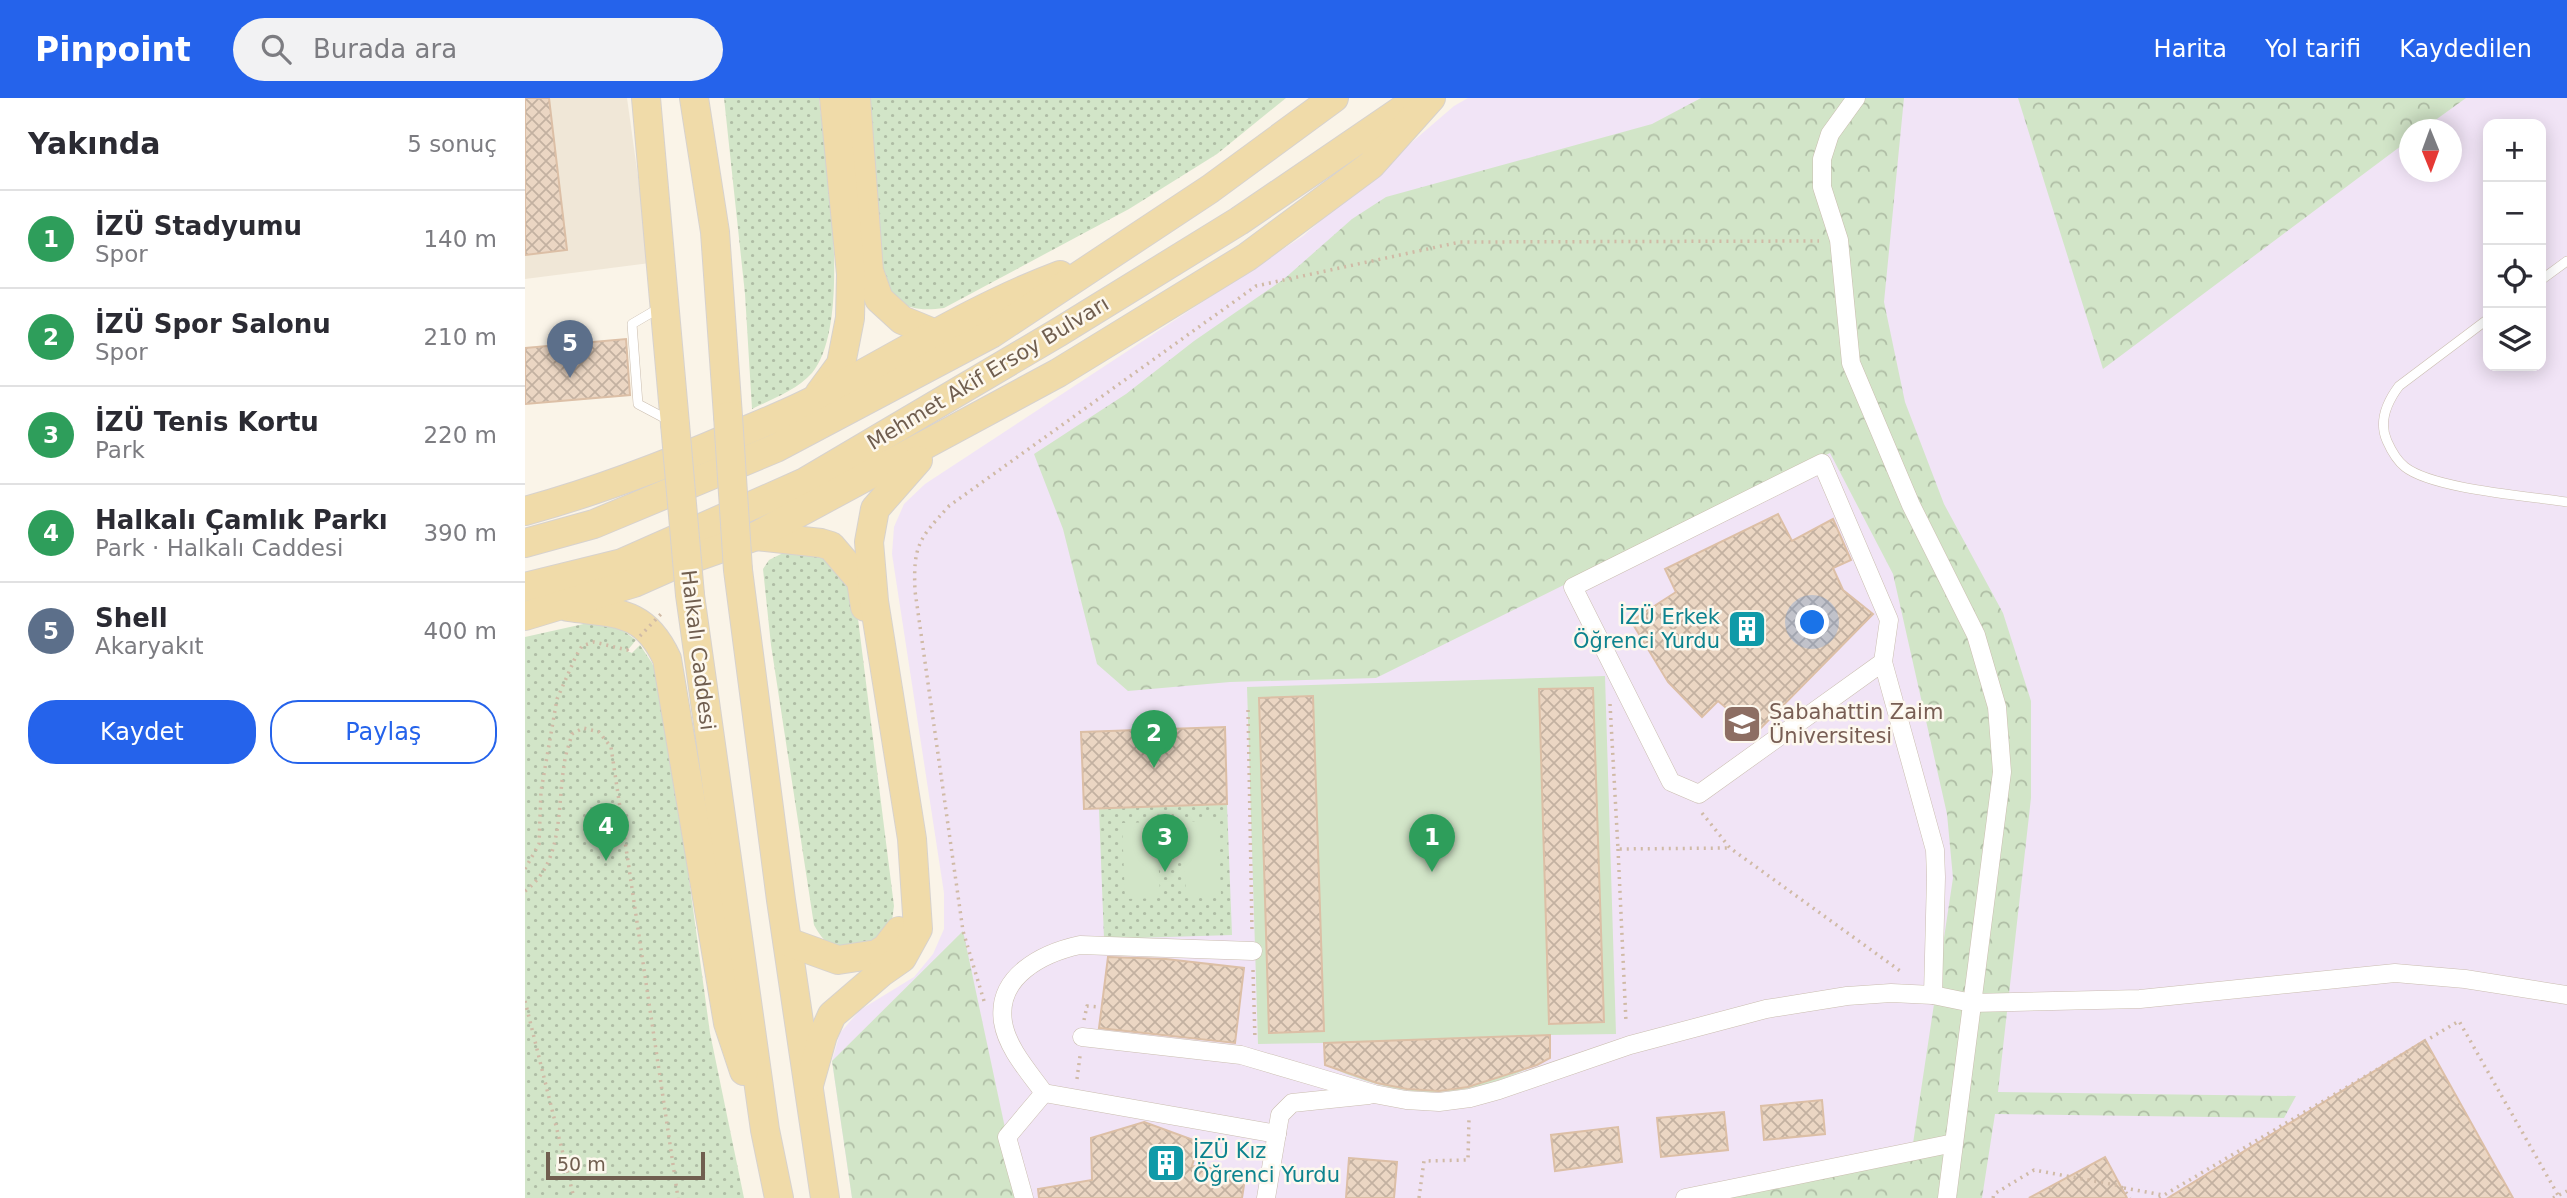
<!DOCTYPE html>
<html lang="tr">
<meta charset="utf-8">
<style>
body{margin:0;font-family:"DejaVu Sans",sans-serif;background:#f2f2f3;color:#2b2b33}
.controls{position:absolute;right:21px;top:21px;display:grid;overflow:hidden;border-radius:14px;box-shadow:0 4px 18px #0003}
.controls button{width:63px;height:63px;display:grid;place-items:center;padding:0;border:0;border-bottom:2px solid #e1e1e2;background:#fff;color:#2b2b33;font:35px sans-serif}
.compass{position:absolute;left:1874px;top:21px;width:63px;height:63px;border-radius:50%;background:#fff;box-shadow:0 4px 18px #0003;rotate:179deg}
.scale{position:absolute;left:21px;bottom:18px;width:159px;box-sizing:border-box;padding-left:7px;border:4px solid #705e4f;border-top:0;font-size:19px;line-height:24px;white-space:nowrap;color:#705e4f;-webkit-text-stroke:5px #fdf8ee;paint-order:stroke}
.you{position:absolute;left:1288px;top:525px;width:24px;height:24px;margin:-18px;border:5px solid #fff;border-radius:50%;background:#1a73e8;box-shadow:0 0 0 10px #1a73e833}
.badge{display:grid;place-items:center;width:46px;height:46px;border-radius:50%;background:#2563eb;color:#fff;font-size:23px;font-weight:700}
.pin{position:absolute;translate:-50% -58px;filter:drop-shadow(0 2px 4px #0008)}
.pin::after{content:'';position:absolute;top:37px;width:24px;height:21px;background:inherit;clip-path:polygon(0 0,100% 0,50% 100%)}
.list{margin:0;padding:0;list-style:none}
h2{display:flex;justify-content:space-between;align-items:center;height:91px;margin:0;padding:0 28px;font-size:30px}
h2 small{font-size:23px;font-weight:400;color:#7c7c81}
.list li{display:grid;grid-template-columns:46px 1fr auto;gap:21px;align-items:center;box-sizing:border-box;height:98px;padding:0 28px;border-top:2px solid #e1e1e2}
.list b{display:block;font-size:26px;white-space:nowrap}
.list p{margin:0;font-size:23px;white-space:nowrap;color:#7c7c81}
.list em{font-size:23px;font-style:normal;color:#7c7c81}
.actions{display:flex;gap:14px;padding:21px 28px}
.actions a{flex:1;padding:16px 0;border:2px solid #2563eb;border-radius:28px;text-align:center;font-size:24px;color:#2563eb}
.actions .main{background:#2563eb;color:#fff}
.icon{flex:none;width:38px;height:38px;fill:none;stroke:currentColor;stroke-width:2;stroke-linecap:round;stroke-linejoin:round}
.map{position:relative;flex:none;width:2042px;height:1100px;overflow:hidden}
header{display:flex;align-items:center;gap:42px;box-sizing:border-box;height:98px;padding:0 35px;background:#2563eb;color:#fff}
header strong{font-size:33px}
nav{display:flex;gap:38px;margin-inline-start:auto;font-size:24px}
.search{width:490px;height:63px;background:#f2f2f3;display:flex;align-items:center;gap:18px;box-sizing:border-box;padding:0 24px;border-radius:38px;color:#7c7c81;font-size:26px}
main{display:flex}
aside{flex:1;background:#fff}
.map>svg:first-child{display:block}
.residential{fill:#f0e7d7}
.education{fill:#f1e4f6;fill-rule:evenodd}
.green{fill:url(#green-dots)}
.forest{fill:url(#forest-crowns)}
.pitch{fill:#d2e5c8}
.building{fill:url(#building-cross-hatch);stroke:#dcbfa6;stroke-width:2}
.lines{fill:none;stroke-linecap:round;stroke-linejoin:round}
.lane-casing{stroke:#cabdaf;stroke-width:10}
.street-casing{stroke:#cabdaf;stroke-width:19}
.primary-casing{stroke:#d7d2ce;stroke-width:30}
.path{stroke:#d0baa6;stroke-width:3.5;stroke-dasharray:2 5;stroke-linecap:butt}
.lane{stroke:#fff;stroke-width:9}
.street{stroke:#fff;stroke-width:18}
.primary{stroke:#f0dba9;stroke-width:28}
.primary-bridge-casing{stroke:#d7d2ce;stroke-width:30;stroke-linecap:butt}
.path-bridge{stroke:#d0baa6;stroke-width:3.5;stroke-dasharray:2 5;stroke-linecap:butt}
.primary-bridge{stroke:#f0dba9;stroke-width:28}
.labels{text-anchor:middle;stroke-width:5;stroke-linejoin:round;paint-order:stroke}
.street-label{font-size:21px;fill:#705e4f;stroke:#fdf8ee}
.culture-label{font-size:21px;fill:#0d838f;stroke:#fdf8ee;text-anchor:end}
.education-label{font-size:21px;fill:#785e54;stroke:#fdf8ee;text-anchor:start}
</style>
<header>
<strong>Pinpoint</strong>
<div class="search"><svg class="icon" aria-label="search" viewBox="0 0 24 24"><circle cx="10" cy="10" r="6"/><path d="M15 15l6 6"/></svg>Burada ara</div>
<nav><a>Harita</a><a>Yol tarifi</a><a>Kaydedilen</a></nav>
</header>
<main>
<aside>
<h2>Yakında<small>5 sonuç</small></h2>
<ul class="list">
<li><span class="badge" style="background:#2e9e5b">1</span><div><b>İZÜ Stadyumu</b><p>Spor</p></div><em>140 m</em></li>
<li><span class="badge" style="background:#2e9e5b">2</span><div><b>İZÜ Spor Salonu</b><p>Spor</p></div><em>210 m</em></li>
<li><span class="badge" style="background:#2e9e5b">3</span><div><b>İZÜ Tenis Kortu</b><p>Park</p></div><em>220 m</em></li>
<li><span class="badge" style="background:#2e9e5b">4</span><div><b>Halkalı Çamlık Parkı</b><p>Park · Halkalı Caddesi</p></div><em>390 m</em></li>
<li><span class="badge" style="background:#5c6f8a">5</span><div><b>Shell</b><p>Akaryakıt</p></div><em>400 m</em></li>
</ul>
<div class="actions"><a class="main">Kaydet</a><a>Paylaş</a></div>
</aside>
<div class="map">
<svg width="2042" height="1100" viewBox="0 0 2042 1100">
<defs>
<pattern id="green-dots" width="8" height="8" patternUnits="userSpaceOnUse" patternTransform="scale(1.75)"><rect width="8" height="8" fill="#d2e5c8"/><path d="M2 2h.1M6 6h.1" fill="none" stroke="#afbda5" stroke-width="1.8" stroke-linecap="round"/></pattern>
<pattern id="forest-crowns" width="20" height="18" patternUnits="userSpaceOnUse" patternTransform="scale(1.75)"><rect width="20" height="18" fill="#d2e5c8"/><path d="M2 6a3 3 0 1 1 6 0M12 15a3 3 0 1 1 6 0" fill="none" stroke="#afbda5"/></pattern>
<pattern id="building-cross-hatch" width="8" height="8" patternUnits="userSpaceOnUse" patternTransform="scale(1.75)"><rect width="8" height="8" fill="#ebd6c3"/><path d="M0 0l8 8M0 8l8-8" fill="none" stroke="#c3b1a1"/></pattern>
</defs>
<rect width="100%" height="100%" fill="#faf4e8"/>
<!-- residential -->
<path class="residential" d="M0,0H102L125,165L0,181Z"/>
<!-- education -->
<path class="education" d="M943,0H2042V1100H327L307,963L315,935L335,912L389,879L408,856L419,831V795L367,456L369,429L379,406L400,386L778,138L929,8ZM1963,26H2016V268H1963ZM1884,32H1926V74H1884Z"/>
<!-- green -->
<g class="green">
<path d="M199,0H294C301,64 328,225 287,275C272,292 247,301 227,311L220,196Z"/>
<path d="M345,0H761L692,56L604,111L419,210C385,215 368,207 357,174Z"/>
<path d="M262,453L300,458L329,489L369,808C368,813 368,820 366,825C359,846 327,856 308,848C299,844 293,834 289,827L246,547L238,471L244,462Z"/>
<path d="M63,525L89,526L111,542L102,553L107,555L115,547L127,565L138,591L185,935L219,1100H0V539Z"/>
<path d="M702,706L707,837L579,841L574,711Z"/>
</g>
<!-- forest -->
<g class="forest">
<path d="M1176,0H1379L1359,204L1380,304L1419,406L1478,515L1506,603V700L1473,994L1771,998L1759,1020L1470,1016L1457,1100H1160L1387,1052L1428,780L1422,716L1368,476L1305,355L851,580L705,584L603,593L572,566L538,431L509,356L601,296L669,243L759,181L827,121L861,99L1127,26Z"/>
<path d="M1493,0H1941L1898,31L1884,32V42L1578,271Z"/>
<path d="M438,833L495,1100H327L307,963Z"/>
</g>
<!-- pitch -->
<g class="pitch">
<path d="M1080,578L1091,936L1025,937V960C942,1003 885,1005 800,967L799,945L733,946L722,589Z"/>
<path d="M693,722L696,798L661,800L658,724Z"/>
<path d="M632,724L635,800L600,801L597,725Z"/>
</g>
<!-- building -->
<g class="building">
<path d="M0,0H24L42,152L0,157Z"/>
<path d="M101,241L105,297L0,306V250Z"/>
<path d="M1253,416L1267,443L1308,421L1326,462L1308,470L1318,492L1348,516L1231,635L1193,603L1177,619L1143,584L1106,523L1151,494L1140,471Z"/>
<path d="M1068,590L1079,924L1024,926L1014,591Z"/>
<path d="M788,598L799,933L744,935L734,600Z"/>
<path d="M700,629L702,706L559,711L556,634Z"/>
<path d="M583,859L641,861L719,870L710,945L574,930Z"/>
<path d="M1025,937V960L1012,967L943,989L914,993L882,991L852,985L800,967L799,945Z"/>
<path d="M1900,942L1988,1100H1643Z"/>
<path d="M1297,1002L1300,1036L1239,1042L1236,1008Z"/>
<path d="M1199,1014L1203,1052L1136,1059L1132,1020Z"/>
<path d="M619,1024L674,1044L667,1068L721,1074L717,1100H514L513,1091L567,1082L566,1040Z"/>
<path d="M1093,1029L1097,1064L1030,1073L1026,1037Z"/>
<path d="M1580,1059L1602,1100H1504Z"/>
<path d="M824,1060L872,1064L869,1100H821Z"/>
</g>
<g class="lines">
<!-- lane casing -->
<g class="lane-casing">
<g id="lane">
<path d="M2016,182L2042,163"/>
<path d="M136,209L107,226L113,306L145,323"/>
<path d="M1963,221L1874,288C1862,304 1853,323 1862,343C1866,352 1871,362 1880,369C1908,391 2003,398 2042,404"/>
</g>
</g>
<!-- street casing -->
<g class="street-casing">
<g id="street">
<path d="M1331,0L1305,36L1297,61V89L1314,142L1326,265L1386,407L1451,537L1472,609L1477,674L1422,1100"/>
<path d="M1358,564L1174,696L1146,684L1048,489L1297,365L1364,522L1358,564L1410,752L1411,779L1408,897"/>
<path d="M728,853L555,847C518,855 471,878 478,924C482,950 504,974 519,995L752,1036"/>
<path d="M557,939L716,957L849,996L881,1002L914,1004L945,1000L974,992L1105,947L1241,911L1322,898L1366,895L1408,897L1447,905L1615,901L1870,875L1940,881L2042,897"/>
<path d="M499,1100L482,1039L519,995"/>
<path d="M741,1100L755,1017L767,1005L844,997"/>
<path d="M1160,1100L1429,1045"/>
</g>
</g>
<!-- primary casing -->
<g class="primary-casing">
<g id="primary">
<path d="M121,0L150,326"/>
<path d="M169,0L190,134L203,318"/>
<path d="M331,0L344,173L354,201L377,222L411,236"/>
<path d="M294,296L316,266L325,220L326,176L309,0"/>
<path d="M0,413C73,393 141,367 210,337C238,325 267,314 293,300C373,258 450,209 535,177"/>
<path d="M231,438L296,445L306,448L336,483L340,509"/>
<path d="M0,445L69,426L251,350L466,236L685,91L809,0"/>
<path d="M213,472L256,802L300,1100"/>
<path d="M0,489L97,465L280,384L534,234L714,123L887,5"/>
<path d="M165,497L240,1032L254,1100"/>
<path d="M43,509C91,516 119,511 142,561L203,925L219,973"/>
<path d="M0,518L109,485L154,465L231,438L533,275L722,159L846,67L906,0"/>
<path d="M263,844L313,862L352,856L361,850L374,833"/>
<path d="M284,987L298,937L307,917L357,874L377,860L393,831L387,741L349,503L344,444L350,411L393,362"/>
</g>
</g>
<!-- path -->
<g class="path">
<path d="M1085,606L1093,751L1205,750"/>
<path d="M723,612L727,833"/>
<path d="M1177,715L1205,750L1378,875"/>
<path d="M1093,751L1101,924"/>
<path d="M0,771L14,746L16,693L32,601L51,558L57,548L69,544L102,552L105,549"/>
<path d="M0,793C39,764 32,710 39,668C40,657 44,647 47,636L58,630L74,634L86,649L153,1100"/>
<path d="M728,872L730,942"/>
<path d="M0,903L49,1100"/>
<path d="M459,903L438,833L390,493C388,447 394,441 424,408L731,188L935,144L1294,143"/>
<path d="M559,922L562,908L573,909"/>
<path d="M552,981L555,958"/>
<path d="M1599,1090L1638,1097"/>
<path d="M894,1100L899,1063L943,1062L944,1020"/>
<path d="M1468,1100L1469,1096L1509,1072L1596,1088L1605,1100"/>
<path d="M1634,1100L1934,923L2033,1097"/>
<path d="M2028,1100L2042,1093"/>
</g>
<!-- lane -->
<use href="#lane" class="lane"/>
<!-- street -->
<use href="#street" class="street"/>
<!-- primary -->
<use href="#primary" class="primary"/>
<!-- primary-bridge casing -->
<g class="primary-bridge-casing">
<g id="primary-bridge">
<path d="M203,318L213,472"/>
<path d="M150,326L165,497"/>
</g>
</g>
<!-- path-bridge -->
<path class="path-bridge" d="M115,538L136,516"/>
<!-- primary-bridge -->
<use href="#primary-bridge" class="primary-bridge"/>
</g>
<!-- icons -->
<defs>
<g id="building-square" transform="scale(2.0125)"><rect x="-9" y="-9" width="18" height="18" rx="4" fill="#0f9aa8" stroke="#fdf8ee"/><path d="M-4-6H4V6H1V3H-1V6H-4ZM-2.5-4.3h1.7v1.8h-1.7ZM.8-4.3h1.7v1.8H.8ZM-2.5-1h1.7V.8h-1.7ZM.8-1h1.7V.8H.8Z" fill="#fff"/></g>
<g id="university-square" transform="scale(2.0125)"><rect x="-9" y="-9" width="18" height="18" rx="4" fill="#8d6e63" stroke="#fdf8ee"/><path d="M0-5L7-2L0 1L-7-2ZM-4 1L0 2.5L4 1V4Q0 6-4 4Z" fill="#fff"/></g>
</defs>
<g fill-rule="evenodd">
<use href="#building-square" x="1222" y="531"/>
<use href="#university-square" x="1217" y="626"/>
<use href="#building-square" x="641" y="1065"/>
</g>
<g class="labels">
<!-- street labels -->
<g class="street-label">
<text transform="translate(463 275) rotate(-31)" y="7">Mehmet Akif Ersoy Bulvarı</text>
<text transform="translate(173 552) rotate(83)" y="7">Halkalı Caddesi</text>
</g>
<!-- culture labels -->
<g class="culture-label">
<text x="1195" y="526">İZÜ Erkek<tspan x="1195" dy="24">Öğrenci Yurdu</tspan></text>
<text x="668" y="1060" text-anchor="start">İZÜ Kız<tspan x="668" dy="24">Öğrenci Yurdu</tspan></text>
</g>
<!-- education labels -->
<g class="education-label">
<text x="1244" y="621">Sabahattin Zaim<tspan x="1244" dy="24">Üniversitesi</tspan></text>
</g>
</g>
</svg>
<div class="controls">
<button>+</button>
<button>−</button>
<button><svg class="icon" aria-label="locate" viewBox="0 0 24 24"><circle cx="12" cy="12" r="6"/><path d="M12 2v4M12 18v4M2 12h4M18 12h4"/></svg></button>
<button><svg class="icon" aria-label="layers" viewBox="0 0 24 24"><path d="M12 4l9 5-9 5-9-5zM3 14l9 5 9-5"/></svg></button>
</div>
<svg class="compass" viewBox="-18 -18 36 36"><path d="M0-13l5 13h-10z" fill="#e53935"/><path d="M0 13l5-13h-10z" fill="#7c7c81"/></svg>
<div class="scale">50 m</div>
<div class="you"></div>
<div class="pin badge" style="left:907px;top:774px;background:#2e9e5b">1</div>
<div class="pin badge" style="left:629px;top:670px;background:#2e9e5b">2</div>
<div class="pin badge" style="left:640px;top:774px;background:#2e9e5b">3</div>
<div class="pin badge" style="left:81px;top:763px;background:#2e9e5b">4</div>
<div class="pin badge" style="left:45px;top:280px;background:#5c6f8a">5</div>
</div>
</main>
